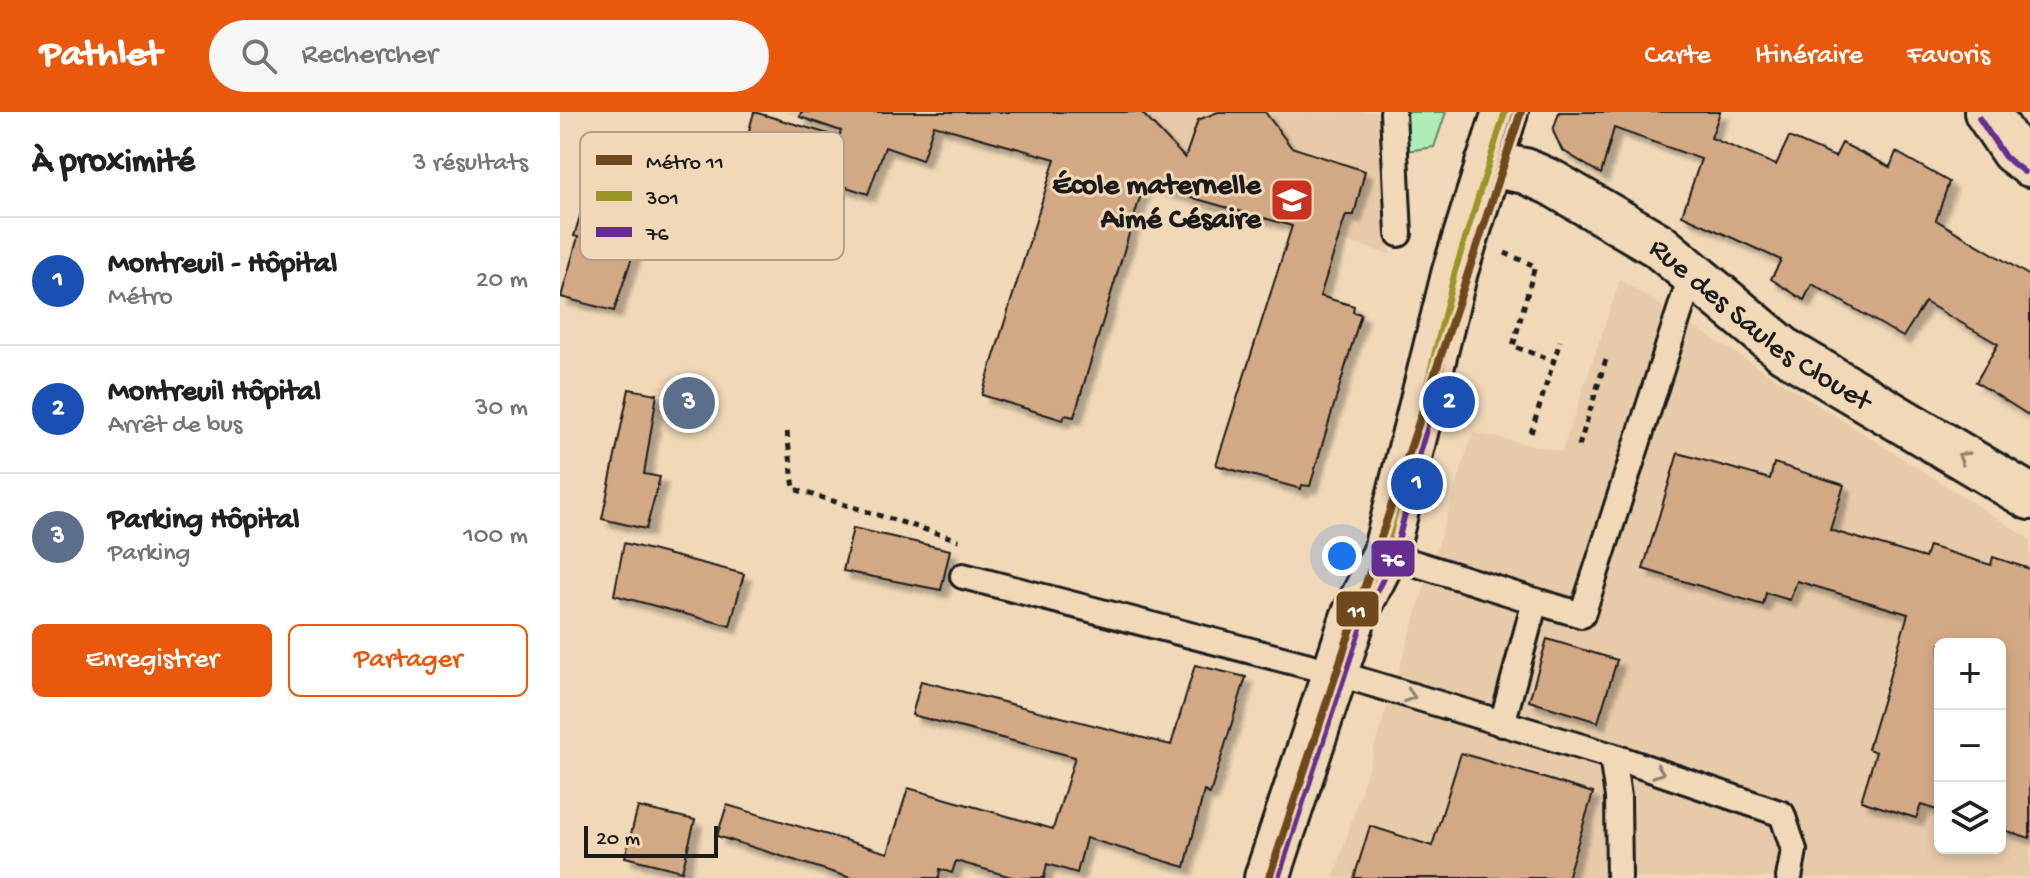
<!DOCTYPE html>
<html lang="fr">
<meta charset="utf-8">
<style>
body{margin:0;font-family:"Gochi Hand",sans-serif;background:#f6f6f6;color:#202124}
.controls{position:absolute;right:24px;bottom:24px;display:grid;overflow:hidden;border-radius:12px;box-shadow:0 4px 12px #0003}
.controls button{width:72px;height:72px;display:grid;place-items:center;padding:0;border:0;border-bottom:2px solid #e0e0e0;background:#fff;color:#202124;font:40px sans-serif}
.scale{position:absolute;left:24px;bottom:20px;width:134px;box-sizing:border-box;padding-left:8px;border:4px solid #1c1c1c;border-top:0;font-size:22px;line-height:28px;white-space:nowrap;color:#1c1c1c;-webkit-text-stroke:6px #f0d8b8;paint-order:stroke}
.you{position:absolute;left:782px;top:444px;width:28px;height:28px;margin:-20px;border:6px solid #fff;border-radius:50%;background:#1a73e8;box-shadow:0 0 0 12px #1a73e833}
.badge{display:grid;place-items:center;width:52px;height:52px;border-radius:50%;background:#ea580c;color:#fff;font-size:26px;font-weight:700}
.pin{position:absolute;translate:-50% -50%;border:4px solid #fff;box-shadow:0 2px 8px #0006}
.list{margin:0;padding:0;list-style:none}
h2{display:flex;justify-content:space-between;align-items:center;height:104px;margin:0;padding:0 32px;font-size:34px}
h2 small{font-size:26px;font-weight:400;color:#757577}
.list li{display:grid;grid-template-columns:52px 1fr auto;gap:24px;align-items:center;box-sizing:border-box;height:128px;padding:0 32px;border-top:2px solid #e0e0e0}
.list b{display:block;font-size:30px;white-space:nowrap}
.list p{margin:0;font-size:26px;white-space:nowrap;color:#757577}
.list em{font-size:26px;font-style:normal;color:#757577}
.actions{display:flex;gap:16px;padding:24px 32px}
.actions a{flex:1;padding:18px 0;border:2px solid #ea580c;border-radius:12px;text-align:center;font-size:28px;color:#ea580c}
.actions .main{background:#ea580c;color:#fff}
.icon{flex:none;width:44px;height:44px;fill:none;stroke:currentColor;stroke-width:2;stroke-linecap:round;stroke-linejoin:round}
.map{position:relative;flex:none;width:1470px;height:766px;overflow:hidden}
header{display:flex;align-items:center;gap:48px;box-sizing:border-box;height:112px;padding:0 40px;background:#ea580c;color:#fff}
header strong{font-size:38px}
nav{display:flex;gap:44px;margin-inline-start:auto;font-size:28px}
.search{width:560px;height:72px;background:#f6f6f6;display:flex;align-items:center;gap:20px;box-sizing:border-box;padding:0 28px;border-radius:44px;color:#757577;font-size:30px}
main{display:flex}
aside{flex:1;background:#fff}
.map>svg:first-child{display:block}
.built{fill:#e7caa9;fill-rule:evenodd}
.green{fill:#aeeeb6;stroke:#658569;stroke-width:2}
.building{fill:#d3a985;stroke:#1c1c1c;stroke-width:2;filter:url(#shadow)}
.lines{fill:none;stroke-linecap:round;stroke-linejoin:round}
.lane-casing{stroke:#1c1c1c;stroke-width:30}
.street-casing{stroke:#1c1c1c;stroke-width:50}
.secondary-casing{stroke:#1c1c1c;stroke-width:50}
.path{stroke:#1c1c1c;stroke-width:5;stroke-dasharray:6 6;stroke-linecap:butt}
.lane{stroke:#f0d8b8;stroke-width:24}
.street{stroke:#f0d8b8;stroke-width:44}
.secondary{stroke:#f0d8b8;stroke-width:44}
.bus-1-casing{stroke:#f0d8b8;stroke-width:12}
.bus-2-casing{stroke:#f0d8b8;stroke-width:12}
.bus-1{stroke:#999526;stroke-width:6}
.bus-2{stroke:#652d91;stroke-width:6}
.metro-1-casing{stroke:#f0d8b8;stroke-width:14}
.metro-1{stroke:#6e491e;stroke-width:8}
.oneway{stroke:#918372}
.labels{text-anchor:middle;stroke-width:6;stroke-linejoin:round;paint-order:stroke}
.poi-label{font-size:30px;font-weight:bold;fill:#1c1c1c;stroke:#f0d8b8;text-anchor:end}
.street-label{font-size:30px;fill:#1c1c1c;stroke:#f0d8b8}
.key{fill:#f0d8b8;stroke:#b0a089;stroke-width:2}
.key-label{font-size:22px;fill:#1c1c1c}
.line-badge{stroke:#f0d8b8;stroke-width:3}
.badge-label{font-size:22px;text-anchor:middle;font-weight:bold;fill:#fff}
</style>
<header>
<strong>Pathlet</strong>
<div class="search"><svg class="icon" aria-label="search" viewBox="0 0 24 24"><circle cx="10" cy="10" r="6"/><path d="M15 15l6 6"/></svg>Rechercher</div>
<nav><a>Carte</a><a>Itinéraire</a><a>Favoris</a></nav>
</header>
<main>
<aside>
<h2>À proximité<small>3 résultats</small></h2>
<ul class="list">
<li><span class="badge" style="background:#1a4fb4">1</span><div><b>Montreuil - Hôpital</b><p>Métro</p></div><em>20 m</em></li>
<li><span class="badge" style="background:#1a4fb4">2</span><div><b>Montreuil Hôpital</b><p>Arrêt de bus</p></div><em>30 m</em></li>
<li><span class="badge" style="background:#5c6f8a">3</span><div><b>Parking Hôpital</b><p>Parking</p></div><em>100 m</em></li>
</ul>
<div class="actions"><a class="main">Enregistrer</a><a>Partager</a></div>
</aside>
<div class="map">
<svg width="1470" height="766" viewBox="0 0 1470 766">
<defs>
<filter id="shadow"><feDropShadow dx="7" dy="7" stdDeviation="2" flood-color="#0004"/></filter>
</defs>
<rect width="100%" height="100%" fill="#f0d8b8"/>
<filter id="ink" filterUnits="userSpaceOnUse"><feTurbulence type="fractalNoise" baseFrequency=".0125" numOctaves="2"/><feDisplacementMap in="SourceGraphic" scale="16" xChannelSelector="R" yChannelSelector="G"/><feConvolveMatrix kernelMatrix="1 2 1 2 8 2 1 2 1" color-interpolation-filters="sRGB"/></filter>
<g filter="url(#ink)">
<!-- built -->
<g class="built">
<path d="M225,0H817L830,142L375,13L362,48Z"/>
<path d="M1060,168L1470,427V766H774L913,320L1002,340ZM1380,532H1440V736H1380Z"/>
</g>
<!-- green -->
<path class="green" d="M844,0H886L874,35L846,39Z"/>
<!-- building -->
<g class="building">
<path d="M194,0L279,25L281,19L240,5L241,0H581L625,46L638,8L658,0H705L731,35L805,59L794,103H786L760,184L794,194L793,200L801,202L750,374L742,373L741,377L656,353L732,114L584,72L514,305L505,303L503,308L422,283L495,47L374,13L362,48L325,35L308,82L204,48L188,96L111,74L128,23L183,41Z"/>
<path d="M999,0H1160L1151,26L1216,53L1229,25L1275,45L1282,31L1330,55L1336,40L1389,70L1376,108L1470,164V304L1416,270L1438,232L1365,190L1343,225L1252,172L1244,188L1211,167L1221,148L1122,103L1141,47L1054,16L1041,62L1002,38L993,19Z"/>
<path d="M36,52L97,70L54,199L1,185L18,125L14,124Z"/>
<path d="M69,277L97,282L84,362L100,365L86,417L42,407Z"/>
<path d="M1118,341L1210,367L1214,351L1284,373L1270,418L1365,446L1369,434L1431,453L1433,445L1470,457V726L1440,717V532H1380V699L1361,693L1356,706L1301,689L1316,640L1308,637L1348,502L1237,469L1230,488L1206,481L1203,493L1083,457Z"/>
<path d="M293,416L390,438L381,478L283,459Z"/>
<path d="M64,431L184,462L170,514L54,483Z"/>
<path d="M987,527L1057,548L1038,610L969,589Z"/>
<path d="M635,553L686,565L650,682L644,679L625,755L526,726L517,761L487,752L484,766H455L396,749L392,761L380,757L379,766H291L157,724L167,693L328,741L348,676L493,717L515,645L352,603L361,569L611,633Z"/>
<path d="M901,641L1033,681L1007,766H794L810,714L872,734Z"/>
<path d="M78,695L135,708L122,759L65,745Z"/>
</g>
<g class="lines">
<!-- lane casing -->
<g class="lane-casing">
<g id="lane">
<path d="M833,0L839,122"/>
<path d="M825,442L975,489"/>
<path d="M403,464L776,561L1052,644L1222,702L1234,738L1229,766"/>
<path d="M942,612L975,489L1022,503L1132,161"/>
<path d="M1052,644L1058,685L1059,766"/>
</g>
</g>
<!-- street casing -->
<g class="street-casing">
<g id="street">
<path d="M1427,0L1453,39L1470,52"/>
<path id="s1" d="M928,52L965,59L992,71L1098,133L1225,239L1470,385"/>
</g>
</g>
<!-- secondary casing -->
<g class="secondary-casing">
<path id="secondary" d="M707,766L793,506L825,442L895,159L945,0"/>
</g>
<!-- path -->
<g class="path">
<path d="M945,141L975,154L953,234L994,249"/>
<path d="M227,320L234,377L399,428"/>
<path d="M971,321L1000,229"/>
<path d="M1019,334L1047,244"/>
</g>
<!-- lane -->
<use href="#lane" class="lane"/>
<!-- street -->
<use href="#street" class="street"/>
<!-- secondary -->
<use href="#secondary" class="secondary"/>
<!-- bus-1 casing -->
<g class="bus-1-casing">
<path id="bus-1" d="M707,766L793,506L825,442L895,159L945,0"/>
</g>
<!-- bus-2 casing -->
<g class="bus-2-casing">
<g id="bus-2">
<path d="M1419,6L1445,45L1464,60"/>
<path d="M718,766L802,510L834,445L905,162L955,3"/>
</g>
</g>
<!-- bus-1 -->
<use href="#bus-1" class="bus-1"/>
<!-- bus-2 -->
<use href="#bus-2" class="bus-2"/>
<!-- metro-1 casing -->
<g class="metro-1-casing">
<path id="metro-1" d="M709,766L961,0"/>
</g>
<!-- metro-1 -->
<use href="#metro-1" class="metro-1"/>
</g>
<!-- one-way arrows -->
<defs><path id="oneway-chevron" d="M-2-3.5L2.5 0L-2 3.5" fill="none" stroke-width="1.6" stroke-linecap="round" stroke-linejoin="round" transform="scale(2)"/></defs>
<g class="oneway">
<use href="#oneway-chevron" transform="translate(1403 345) rotate(-149)"/>
<use href="#oneway-chevron" transform="translate(850 584) rotate(17)"/>
<use href="#oneway-chevron" transform="translate(1099 660) rotate(19)"/>
</g>
</g>
<!-- icons -->
<defs>
<g id="school-square" transform="scale(2.3)"><rect x="-9" y="-9" width="18" height="18" rx="4" fill="#c8321e" stroke="#f0d8b8"/><path d="M0-5L7-2L0 1L-7-2ZM-4 1L0 2.5L4 1V4Q0 6-4 4Z" fill="#fff"/></g>
</defs>
<g fill-rule="evenodd">
<use href="#school-square" x="732" y="88"/>
</g>
<g class="labels">
<!-- poi labels -->
<g class="poi-label">
<text x="701" y="81">École maternelle<tspan x="701" dy="34">Aimé Césaire</tspan></text>
</g>
<!-- street labels -->
<g class="street-label">
<text dy="10" stroke="none"><textPath href="#s1" startOffset="320">Rue des Saules Clouet</textPath></text>
</g>
</g>
<!-- legend -->
<rect x="20" y="20" width="264" height="128" rx="12" class="key"/>
<rect x="36" y="43" width="36" height="10" fill="#6e491e"/>
<rect x="36" y="79" width="36" height="10" fill="#999526"/>
<rect x="36" y="115" width="36" height="10" fill="#652d91"/>
<g class="key-label">
<text x="86" y="56">Métro 11</text>
<text x="86" y="92">301</text>
<text x="86" y="128">76</text>
</g>
<g class="line-badge">
<rect x="810" y="427" width="46" height="39" rx="8" fill="#652d91"/>
<rect x="775" y="478" width="45" height="38" rx="8" fill="#6e491e"/>
</g>
<g class="badge-label">
<text x="833" y="454">76</text>
<text x="797" y="505">11</text>
</g>
</svg>
<div class="controls">
<button>+</button>
<button>−</button>
<button><svg class="icon" aria-label="layers" viewBox="0 0 24 24"><path d="M12 4l9 5-9 5-9-5zM3 14l9 5 9-5"/></svg></button>
</div>
<div class="scale">20 m</div>
<div class="you"></div>
<div class="pin badge" style="left:857px;top:372px;background:#1a4fb4">1</div>
<div class="pin badge" style="left:889px;top:290px;background:#1a4fb4">2</div>
<div class="pin badge" style="left:129px;top:291px;background:#5c6f8a">3</div>
</div>
</main>
